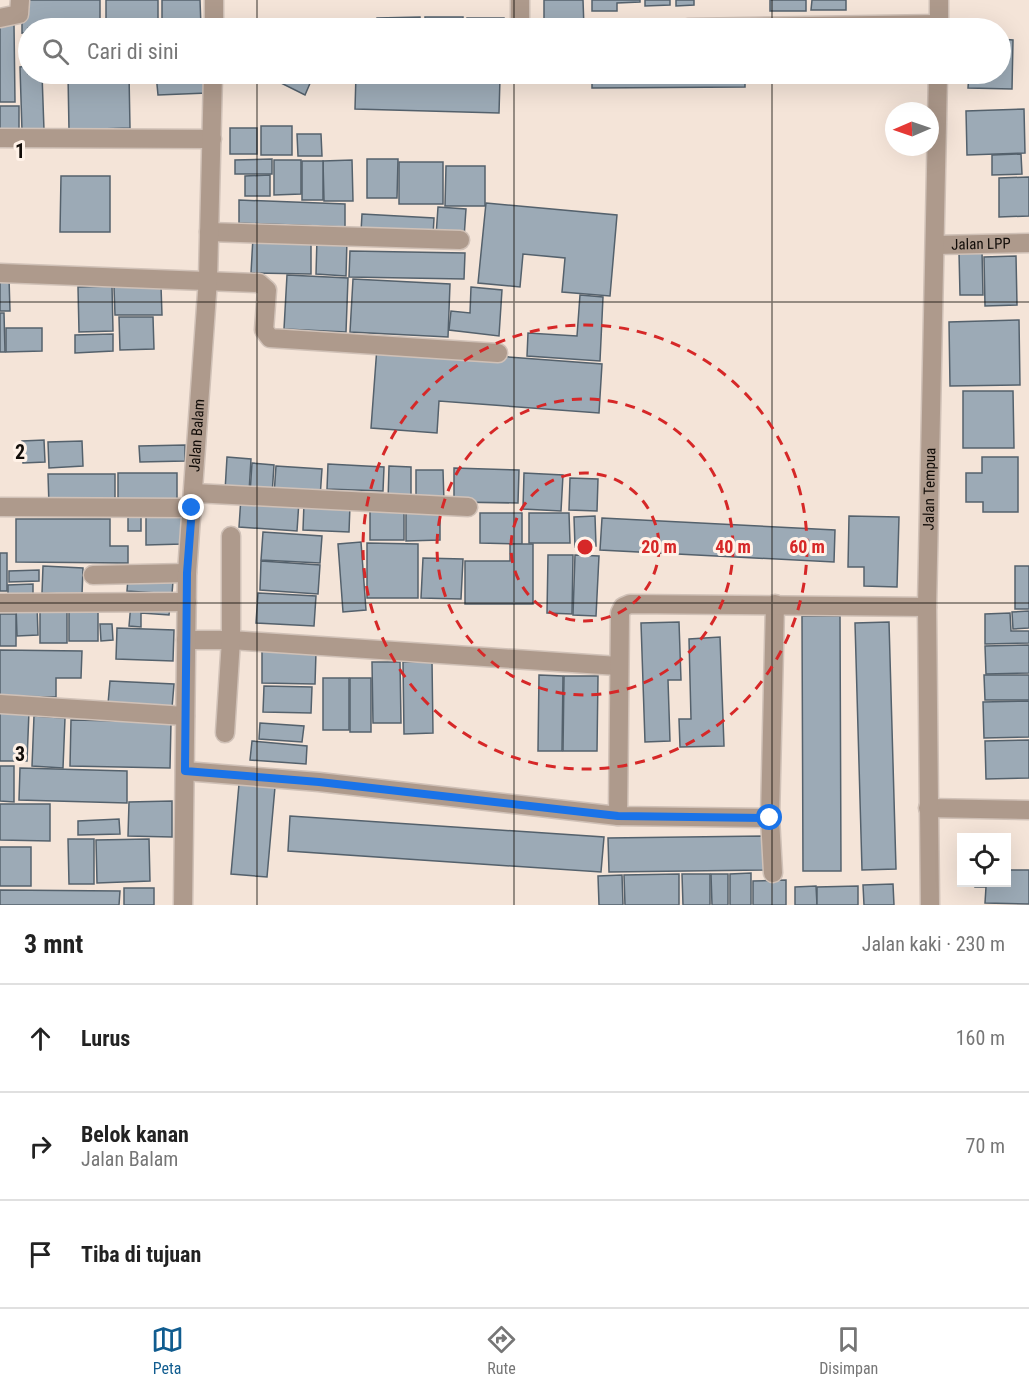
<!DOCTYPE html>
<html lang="id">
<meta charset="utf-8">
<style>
body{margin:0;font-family:"Roboto Condensed",sans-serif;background:#f6f6f6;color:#222}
.controls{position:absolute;right:18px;bottom:18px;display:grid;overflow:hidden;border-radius:0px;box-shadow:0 6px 24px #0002}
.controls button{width:54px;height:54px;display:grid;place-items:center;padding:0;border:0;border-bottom:2px solid #e0e0e0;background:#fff;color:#222;font:30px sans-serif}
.compass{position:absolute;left:885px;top:102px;width:54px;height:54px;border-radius:50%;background:#fff;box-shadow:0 6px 24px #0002;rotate:268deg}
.stop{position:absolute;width:18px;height:18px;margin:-14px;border:4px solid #1a73e8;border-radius:50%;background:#fff}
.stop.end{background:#1a73e8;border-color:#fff;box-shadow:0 2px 6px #0008}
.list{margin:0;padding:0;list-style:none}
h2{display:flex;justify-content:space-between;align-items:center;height:78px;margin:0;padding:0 24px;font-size:26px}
h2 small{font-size:20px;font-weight:400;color:#767676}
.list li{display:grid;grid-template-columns:39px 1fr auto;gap:18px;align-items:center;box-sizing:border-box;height:108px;padding:0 24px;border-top:2px solid #e0e0e0}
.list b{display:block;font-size:22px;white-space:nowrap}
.list p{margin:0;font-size:20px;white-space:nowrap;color:#767676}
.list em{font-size:20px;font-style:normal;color:#767676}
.icon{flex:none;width:33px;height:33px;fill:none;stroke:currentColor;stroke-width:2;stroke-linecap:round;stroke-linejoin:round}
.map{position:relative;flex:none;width:1029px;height:905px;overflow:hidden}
.search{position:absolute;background:#fff;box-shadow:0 6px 24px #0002;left:18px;right:18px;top:18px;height:66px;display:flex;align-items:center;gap:15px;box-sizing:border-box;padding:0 21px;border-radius:33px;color:#767676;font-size:22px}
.sheet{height:402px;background:#fff}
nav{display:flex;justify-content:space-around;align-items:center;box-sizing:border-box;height:84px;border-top:2px solid #e0e0e0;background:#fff;font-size:16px;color:#767676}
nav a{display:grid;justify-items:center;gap:3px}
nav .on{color:#105c8f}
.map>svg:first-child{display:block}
.building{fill:#9caab6;stroke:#54616c;stroke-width:1.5}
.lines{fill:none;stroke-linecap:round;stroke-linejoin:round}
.minor-casing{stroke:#d0c1b7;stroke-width:21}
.minor{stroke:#ae9a8c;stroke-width:18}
.route{stroke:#1a73e8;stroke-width:8}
.grid{fill:none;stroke:#110c08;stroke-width:1.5;stroke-opacity:0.55}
.ring{fill:none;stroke:#d62828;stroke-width:3;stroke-dasharray:10 8}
.labels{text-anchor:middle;stroke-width:6;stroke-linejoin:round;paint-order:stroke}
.street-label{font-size:15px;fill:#110c08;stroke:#fff2e8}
.grid-label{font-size:20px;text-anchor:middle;font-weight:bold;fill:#110c08;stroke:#fff2e8;stroke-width:6;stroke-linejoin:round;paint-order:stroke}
.centre{fill:#d62828;stroke:#fff2e8;stroke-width:3}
.ring-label{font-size:18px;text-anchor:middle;font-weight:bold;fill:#d62828;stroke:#fff2e8;stroke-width:6;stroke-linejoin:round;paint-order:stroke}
</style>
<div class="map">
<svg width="1029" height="905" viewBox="0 0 1029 905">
<rect width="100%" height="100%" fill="#f4e4d8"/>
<!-- building -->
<g class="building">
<path d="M22,0H100V28H28V32L22,33Z"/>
<path d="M106,0H158V27L106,28Z"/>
<path d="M162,0H200L201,27H162Z"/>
<path d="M544,0H583L584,28H544Z"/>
<path d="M592,0H640V2L617,3V11H592Z"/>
<path d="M645,0H670V5L645,6Z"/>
<path d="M676,0H694V5L676,6Z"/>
<rect x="770" y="0" width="36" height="11"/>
<path d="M812,0H846V10H811Z"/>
<path d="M420,17L421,28H377V18Z"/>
<rect x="425" y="17" width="38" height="11"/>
<rect x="467" y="18" width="37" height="10"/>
<rect x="346" y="21" width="27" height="7"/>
<path d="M0,25H14L15,102H0Z"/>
<path d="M1000,39L1013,40L1012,89L968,88L969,74H1000Z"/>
<path d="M28,66V74H42L44,130L22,131L20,67Z"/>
<path d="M129,74L130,128L69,130L68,75Z"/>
<path d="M156,74H206L207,93L158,95Z"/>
<path d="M263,74H314L305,95Z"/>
<path d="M356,74L500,78L499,113L355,109Z"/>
<path d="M592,74H745V87L592,88Z"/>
<rect x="753" y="74" width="71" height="8"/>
<rect x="0" y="106" width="19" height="24"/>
<path d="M1024,109L1025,153L967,155L966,111Z"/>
<rect x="261" y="126" width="31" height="29"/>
<rect x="230" y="128" width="27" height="26"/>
<path d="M297,134H321L322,156H298Z"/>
<path d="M1021,154L1022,174L992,175V155Z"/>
<path d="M272,159V174H235V160Z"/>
<path d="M367,159H398L397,198H367Z"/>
<path d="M274,160H301V194L274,195Z"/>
<path d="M352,160L353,201H324L323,161Z"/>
<rect x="302" y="161" width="21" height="39"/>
<rect x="399" y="162" width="44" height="42"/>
<path d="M446,166H485V206H445Z"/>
<path d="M270,175V196H245V176Z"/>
<path d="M61,176H110V232H60Z"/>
<path d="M1029,177V216L999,217V178Z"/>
<path d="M239,200L345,204V227L239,223Z"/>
<path d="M486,203L617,215L610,296L562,292L565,258L523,254L520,287L478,283Z"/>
<path d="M438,207L466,209L464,238L436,236Z"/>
<path d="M362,214L434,218L433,236L361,232Z"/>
<path d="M253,237L311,239V274L251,273Z"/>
<path d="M317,238L347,239L346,276L316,274Z"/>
<path d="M350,251L465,253L464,279L349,277Z"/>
<path d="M982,251L983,295H960L959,252Z"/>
<path d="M1016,256L1017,305L985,306L984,257Z"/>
<path d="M287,275L348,278L346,332L284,329Z"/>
<path d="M0,278H9L10,311H0Z"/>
<path d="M353,279L450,284L448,337L350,332Z"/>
<path d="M112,286L113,331L79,332L78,287Z"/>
<path d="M161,286L162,315H115L114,287Z"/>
<path d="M471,287L502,290L499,336L449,330L451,311L470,313Z"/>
<path d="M580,295L603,297L600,361L527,356L528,333L577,336Z"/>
<path d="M0,313H4L5,352H0Z"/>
<path d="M119,317H153L154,349L120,350Z"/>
<path d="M1019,320L1020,385L950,386L949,322Z"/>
<path d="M6,328H42V351L6,352Z"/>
<path d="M113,334V351L75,353V335Z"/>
<path d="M377,347L602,364L599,413L439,401L437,433L371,428Z"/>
<path d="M963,391H1013L1014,448H963Z"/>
<path d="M44,440L45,462L23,463L22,441Z"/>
<path d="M82,441L83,466L49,468L48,442Z"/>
<path d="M185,445V461L140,462L139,446Z"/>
<path d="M227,457L251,459L249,492L225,491Z"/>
<path d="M982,457H1018V512H983V502H966V473H982Z"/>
<path d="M252,463L274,465L272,495L250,494Z"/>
<path d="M328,464L384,467L383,491L327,489Z"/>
<path d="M276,466L322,469L320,498L274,495Z"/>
<path d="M389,466L411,467V503L388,502Z"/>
<path d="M454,468L519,470L518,503L454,502Z"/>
<path d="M416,470H443L444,502H416Z"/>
<rect x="118" y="473" width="59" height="31"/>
<path d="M524,473L563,475L561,511L523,509Z"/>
<path d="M48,474H115V505L49,506Z"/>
<path d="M570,478L598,479L597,511L569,510Z"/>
<path d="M241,497L299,501L297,531L239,527Z"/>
<path d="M304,503L350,505L349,532L303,530Z"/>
<rect x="370" y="509" width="34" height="31"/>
<path d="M406,509H440V540L406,541Z"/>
<path d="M183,511V544L146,545V512Z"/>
<rect x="128" y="513" width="13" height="18"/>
<path d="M480,513H522V544L480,543Z"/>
<path d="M529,513H569L570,543H529Z"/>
<path d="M595,516L596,546L575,547L574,517Z"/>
<path d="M849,516L899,517L897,587L864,586V567H848Z"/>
<path d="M602,518L835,530L834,562L600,550Z"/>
<path d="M16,519H110V546H128V563L16,562Z"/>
<path d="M263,532L322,536L320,563L261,560Z"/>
<path d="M361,542L366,610L343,612L338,544Z"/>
<path d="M367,543L418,544V598H367Z"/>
<path d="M510,544H533V604H465V561H510Z"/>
<rect x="0" y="553" width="7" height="38"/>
<path d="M548,555H573L572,614L547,613Z"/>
<path d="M575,555L599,556L596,616L573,615Z"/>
<path d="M423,558L463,559L461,599L421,598Z"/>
<path d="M261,561L320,565L318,594L260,590Z"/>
<path d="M43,566L83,568L82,595L42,593Z"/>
<rect x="1015" y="566" width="14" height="43"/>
<path d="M39,570V581L9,582V571Z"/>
<path d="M128,578L173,581L172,594L127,591Z"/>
<path d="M33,584V600H8V585Z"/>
<path d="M258,593L316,596L314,626L256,623Z"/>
<path d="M131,603L170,605L169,615L141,613V627L129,626Z"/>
<path d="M16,605H37L38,635L17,636Z"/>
<rect x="40" y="609" width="27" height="34"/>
<rect x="69" y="611" width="29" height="30"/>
<path d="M1029,611V628L1013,629L1012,612Z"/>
<path d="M1010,613L1011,631H1029V643L985,644V614Z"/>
<rect x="0" y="614" width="16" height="32"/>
<path d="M802,616H840L841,871H803Z"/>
<path d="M679,622L681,680H668L670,741L645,742L641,623Z"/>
<path d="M889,622L896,869L862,870L855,623Z"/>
<path d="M100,624H112L113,640L101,641Z"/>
<path d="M117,628L174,630L173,661L116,659Z"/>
<path d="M720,637L724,746L680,747L679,719H691L689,639Z"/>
<path d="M1029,645V673L986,674L985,646Z"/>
<path d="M0,650L82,651L81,678H56V697L0,696Z"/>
<path d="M262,651L316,652L315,684L262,683Z"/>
<path d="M432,661L433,733L404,734L403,662Z"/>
<path d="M372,662H400L401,723H373Z"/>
<path d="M539,675L563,676L562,751H538Z"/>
<path d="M984,675H1029V700H985Z"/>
<path d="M564,676H598L597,751H563Z"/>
<rect x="323" y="678" width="26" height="52"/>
<rect x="350" y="678" width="21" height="54"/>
<path d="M110,681L174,684L172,708L108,704Z"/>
<path d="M264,686L312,687L311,713L263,712Z"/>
<path d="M1029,701V737L984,738L983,702Z"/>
<path d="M0,710L29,711L27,761H0Z"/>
<path d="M34,716L65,718L63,768L32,766Z"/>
<path d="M71,720L171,722L170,768L70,766Z"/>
<path d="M260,723L304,726L302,742L259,739Z"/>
<path d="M1029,740V778L986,779L985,741Z"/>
<path d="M252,741L307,746L306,764L250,760Z"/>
<path d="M0,766H14V802L0,801Z"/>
<path d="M20,768L127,771V803L19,800Z"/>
<path d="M239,784L275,787L267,877L231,874Z"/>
<path d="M172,801V837L128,836L129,802Z"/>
<path d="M0,804H50V841L0,840Z"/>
<path d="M290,816L604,837L601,872L288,851Z"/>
<path d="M119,819L120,834L78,835V821Z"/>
<path d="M764,836L765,870L609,872L608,838Z"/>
<path d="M68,839H94V884H69Z"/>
<path d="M149,839L150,881L97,883L96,840Z"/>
<rect x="0" y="847" width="31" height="39"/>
<path d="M1006,870H1029V904L985,903L986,887H975V882H1006Z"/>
<path d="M751,873V905H730V874Z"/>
<path d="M679,874V905H625L624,875Z"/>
<path d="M682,874H710V905H683Z"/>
<path d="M711,874H728V905H712Z"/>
<path d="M622,875L623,905H599L598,876Z"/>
<path d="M786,880V905H753V881Z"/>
<path d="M893,884L894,905H864L863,885Z"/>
<path d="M816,886L817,905H795V887Z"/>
<path d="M858,886V905H817V887Z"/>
<rect x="124" y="888" width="30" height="17"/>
<path d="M0,890L120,891L119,905H0Z"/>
</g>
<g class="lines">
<!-- minor casing -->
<g class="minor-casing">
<g id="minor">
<path d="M520,0V28"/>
<path d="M0,18L19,14L20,0"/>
<path d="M214,28V0"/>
<path d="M688,28L939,24"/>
<path d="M939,28V0"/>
<path d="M0,138L212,139"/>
<path d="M209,232L460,240"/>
<path id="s1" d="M935,245L1029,243"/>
<path d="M0,273L259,283L267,290L264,330L270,338L498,353"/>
<path d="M194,493L468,507"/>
<path d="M0,507L192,508"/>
<path d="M93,575L187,573"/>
<path d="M0,603L187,602"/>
<path d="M186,640H231L618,666"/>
<path d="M0,704L185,716"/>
<path d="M225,733L231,640V536"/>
<path d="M185,771L319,782L618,816L770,818L775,604"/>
<path d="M928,808L1029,810"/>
<path d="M618,816L620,613L623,607L630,604L927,607"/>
<path d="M770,818L773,873"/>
<path id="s2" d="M183,905L187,573L208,279L213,74"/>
<path id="s3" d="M930,905L927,607L938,74"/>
</g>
</g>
<!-- minor -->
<use href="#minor" class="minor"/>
</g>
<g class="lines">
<!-- route -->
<path class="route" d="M192,508L187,573L185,771L319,782L618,816L770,818"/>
</g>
<!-- grid -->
<path class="grid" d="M257,0V28M514,0V28M772,0V28M257,74V905M514,74V905M772,74V905M0,302H1029M0,603H1029"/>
<!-- distance rings -->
<g class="ring">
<circle cx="585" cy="547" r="74"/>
<circle cx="585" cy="547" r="148"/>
<circle cx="585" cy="547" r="222"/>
</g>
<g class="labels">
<!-- street labels -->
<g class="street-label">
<text dy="5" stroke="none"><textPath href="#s1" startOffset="46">Jalan LPP</textPath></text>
<text dy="5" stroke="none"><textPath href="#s2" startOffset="470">Jalan Balam</textPath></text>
<text dy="5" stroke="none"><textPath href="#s3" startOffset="416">Jalan Tempua</textPath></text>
</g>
</g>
<g class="grid-label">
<text x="20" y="158">1</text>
<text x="20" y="459">2</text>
<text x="20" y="761">3</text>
</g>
<circle cx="585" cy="547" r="9" class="centre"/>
<g class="ring-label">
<text x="659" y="553">20 m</text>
<text x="733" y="553">40 m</text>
<text x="807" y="553">60 m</text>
</g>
</svg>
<div class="controls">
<button><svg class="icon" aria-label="locate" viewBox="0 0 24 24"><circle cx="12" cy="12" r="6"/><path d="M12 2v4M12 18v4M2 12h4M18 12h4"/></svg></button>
</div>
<svg class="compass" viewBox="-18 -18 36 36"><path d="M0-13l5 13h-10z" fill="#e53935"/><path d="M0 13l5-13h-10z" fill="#767676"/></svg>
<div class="stop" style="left:770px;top:818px"></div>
<div class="stop end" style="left:192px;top:508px"></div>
<div class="search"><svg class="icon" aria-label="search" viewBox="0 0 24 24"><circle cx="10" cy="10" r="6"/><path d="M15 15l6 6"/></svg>Cari di sini</div>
</div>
<section class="sheet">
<h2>3 mnt<small>Jalan kaki · 230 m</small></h2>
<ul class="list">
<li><svg class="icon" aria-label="ahead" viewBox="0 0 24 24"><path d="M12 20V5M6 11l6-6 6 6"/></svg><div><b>Lurus</b></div><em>160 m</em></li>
<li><svg class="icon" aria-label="right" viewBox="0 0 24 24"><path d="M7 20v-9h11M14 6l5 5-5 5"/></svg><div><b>Belok kanan</b><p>Jalan Balam</p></div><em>70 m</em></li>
<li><svg class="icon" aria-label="arrive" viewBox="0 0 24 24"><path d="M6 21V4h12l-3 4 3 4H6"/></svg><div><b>Tiba di tujuan</b></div></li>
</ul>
</section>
<nav>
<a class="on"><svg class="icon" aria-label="map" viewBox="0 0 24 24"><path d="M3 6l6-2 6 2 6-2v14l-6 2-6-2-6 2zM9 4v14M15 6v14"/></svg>Peta</a>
<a><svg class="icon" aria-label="directions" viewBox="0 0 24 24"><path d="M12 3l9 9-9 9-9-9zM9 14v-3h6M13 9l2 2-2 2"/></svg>Rute</a>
<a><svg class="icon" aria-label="saved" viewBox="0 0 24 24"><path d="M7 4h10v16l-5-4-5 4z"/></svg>Disimpan</a>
</nav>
